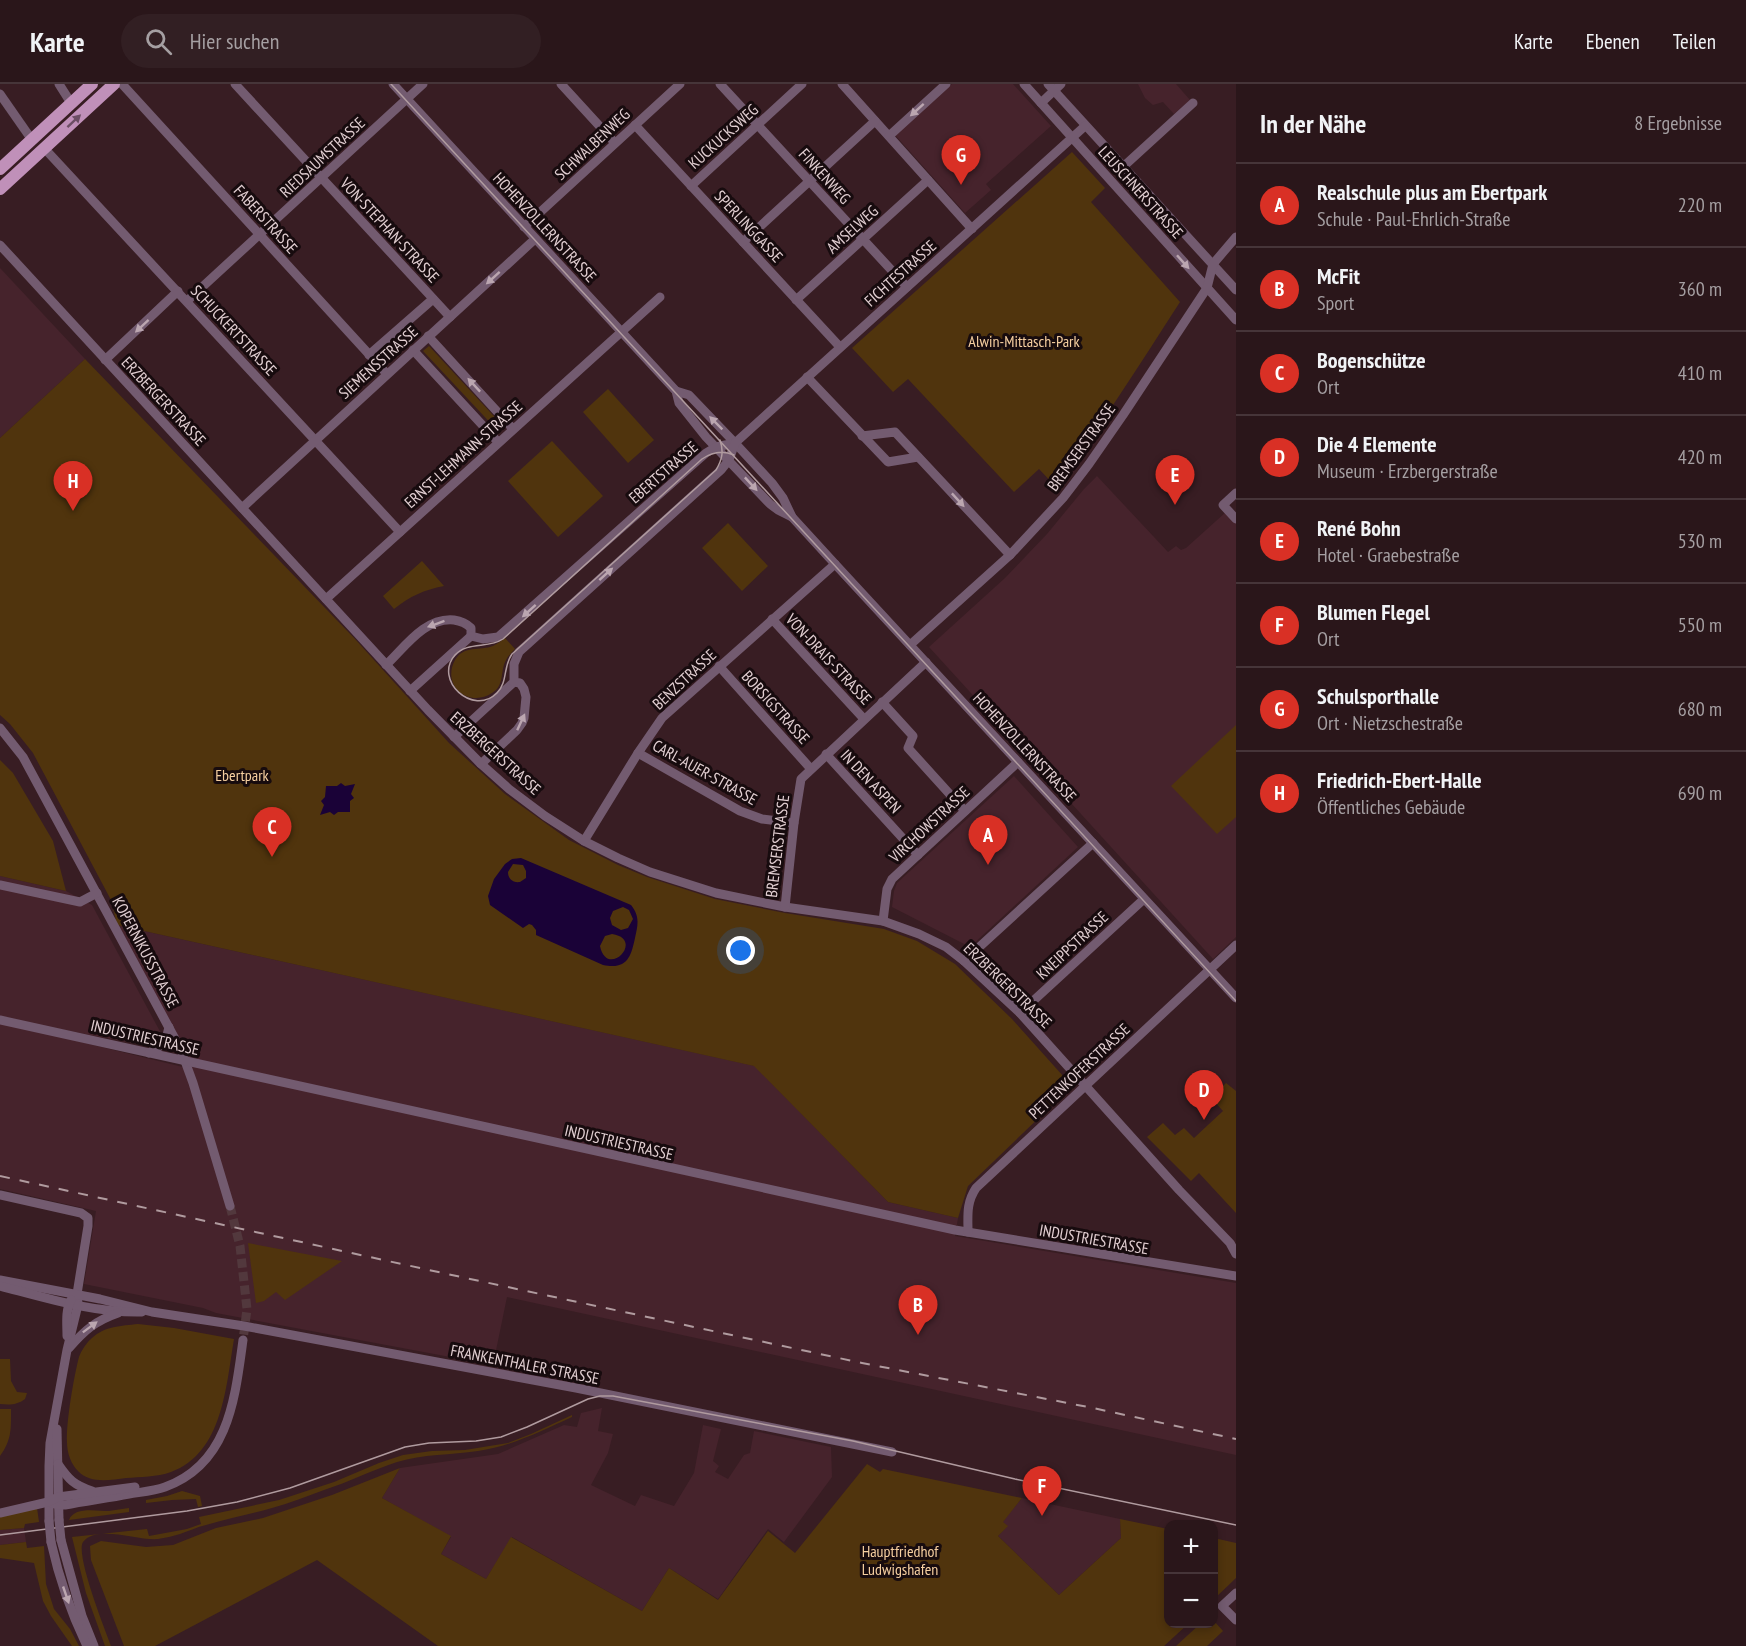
<!DOCTYPE html>
<html lang="de">
<meta charset="utf-8">
<style>
body{margin:0;font-family:"PT Sans Narrow",sans-serif;background:#321f23;color:#f1f3f6}
.controls{position:absolute;right:18px;bottom:18px;display:grid;overflow:hidden;border-radius:12px;box-shadow:0 3px 9px #0003}
.controls button{width:54px;height:54px;display:grid;place-items:center;padding:0;border:0;border-bottom:2px solid #463539;background:#2a161a;color:#f1f3f6;font:30px sans-serif}
.you{position:absolute;left:741px;top:867px;width:21px;height:21px;margin:-15px;border:4px solid #fff;border-radius:50%;background:#1a73e8;box-shadow:0 0 0 9px #1a73e833}
.badge{display:grid;place-items:center;width:39px;height:39px;border-radius:50%;background:#d93025;color:#fff;font-size:20px;font-weight:700}
.pin{position:absolute;translate:-50% -50px;filter:drop-shadow(0 2px 3px #0008)}
.pin::after{content:'';position:absolute;top:32px;width:21px;height:18px;background:inherit;clip-path:polygon(0 0,100% 0,50% 100%)}
.list{margin:0;padding:0;list-style:none}
h2{display:flex;justify-content:space-between;align-items:center;height:78px;margin:0;padding:0 24px;font-size:26px}
h2 small{font-size:20px;font-weight:400;color:#a59fa2}
.list li{display:grid;grid-template-columns:39px 1fr auto;gap:18px;align-items:center;box-sizing:border-box;height:84px;padding:0 24px;border-top:2px solid #463539}
.list b{display:block;font-size:22px;white-space:nowrap}
.list p{margin:0;font-size:20px;white-space:nowrap;color:#a59fa2}
.list em{font-size:20px;font-style:normal;color:#a59fa2}
.icon{flex:none;width:33px;height:33px;fill:none;stroke:currentColor;stroke-width:2;stroke-linecap:round;stroke-linejoin:round}
.map{position:relative;flex:none;width:1236px;height:1562px;overflow:hidden}
header{display:flex;align-items:center;gap:36px;box-sizing:border-box;height:84px;padding:0 30px;background:#2a161a;border-bottom:2px solid #463539}
header strong{font-size:28px}
nav{display:flex;gap:33px;margin-inline-start:auto;font-size:21px}
.search{width:420px;height:54px;background:#321f23;display:flex;align-items:center;gap:15px;box-sizing:border-box;padding:0 21px;border-radius:33px;color:#a59fa2;font-size:22px}
main{display:flex}
aside{flex:1;background:#2a161a}
.map>svg:first-child{display:block}
.built{fill:#46232c}
.green{fill:#50340d}
.water{fill:#1a0237;fill-rule:evenodd}
.lines{fill:none;stroke-linecap:round;stroke-linejoin:round}
.minor-tunnel{stroke:#52383d;stroke-width:9;stroke-dasharray:9 4.5;stroke-linecap:butt}
.minor{stroke:#735b70;stroke-width:9}
.major{stroke:#c090b9;stroke-width:12}
.tram{stroke:#b09b9f;stroke-width:1.5}
.rail{stroke:#b09b9f;stroke-width:2;stroke-dasharray:10 10;stroke-linecap:butt}
.minor-bridge{stroke:#735b70;stroke-width:9}
.oneway{fill:#bba6b0}
.oneway2{fill:#6c4e64}
.labels{text-anchor:middle;stroke-width:6;stroke-linejoin:round;paint-order:stroke}
.street-label{font-size:16px;fill:#e2cfd2;stroke:#170b0e}
.park-label{font-size:16px;fill:#f6cfa0;stroke:#170b0e}
</style>
<header>
<strong>Karte</strong>
<div class="search"><svg class="icon" aria-label="search" viewBox="0 0 24 24"><circle cx="10" cy="10" r="6"/><path d="M15 15l6 6"/></svg>Hier suchen</div>
<nav><a>Karte</a><a>Ebenen</a><a>Teilen</a></nav>
</header>
<main>
<div class="map">
<svg width="1236" height="1562" viewBox="0 0 1236 1562">
<rect width="100%" height="100%" fill="#381d23"/>
<!-- built -->
<g class="built">
<path d="M952,0H1013L1051,42L986,100L991,106L965,129L895,51Z"/>
<path d="M1138,0H1176L1190,16L1174,30L1163,18L1153,21L1145,14Z"/>
<path d="M0,184L85,275L0,354Z"/>
<path d="M1097,392L1168,468L1176,462L1181,466L1186,464L1226,428L1236,439V853L1213,875L929,563L1005,494L1047,450L1084,405Z"/>
<path d="M1014,692L1078,763L970,863L892,823L894,807L897,799Z"/>
<path d="M0,792L66,807L92,821L163,953L158,960L149,962L0,934Z"/>
<path d="M117,841L755,982L888,1118L958,1134L955,1152L1236,1199V1371L507,1213L493,1281L216,1229L203,1224L84,1200L96,1127L0,1105V938L191,985Z"/>
<path d="M602,1324L598,1347L613,1350L608,1369L591,1401L635,1422L641,1411L674,1422L694,1389L703,1341L721,1345L713,1377L719,1382L715,1388L728,1395L744,1371L750,1369L754,1347L831,1363L832,1393L784,1458L768,1445L718,1515L669,1484L642,1527L512,1453L486,1495L441,1470L451,1453L382,1414L400,1384L498,1370L564,1341L577,1343L581,1329Z"/>
<path d="M1022,1414L1120,1435L1121,1454L1059,1511L998,1452L1007,1442L1002,1438Z"/>
<path d="M24,1444L26,1458L0,1461V1446Z"/>
</g>
<!-- green -->
<g class="green">
<path d="M1072,68L1105,104L1091,118L1180,218C1140,280 1100,343 1056,403L1039,385L1014,408L908,295L893,308L852,264Z"/>
<path d="M429,262L502,341L497,346L423,267Z"/>
<path d="M85,275L355,555L449,659L505,710L569,756L618,781L647,793L715,815L785,829L884,845L917,857L955,880L1012,935L1072,1002L968,1102L958,1134L888,1118L754,982L117,841L111,816L33,669L10,640L0,631V354Z"/>
<path d="M608,305L654,356L628,379L583,328Z"/>
<path d="M552,357L603,412L558,453L508,397Z"/>
<path d="M728,439L768,482L742,507L702,464Z"/>
<path d="M422,477L444,502C424,506 410,512 394,525L383,512Z"/>
<path d="M505,554L515,565C512,568 508,572 506,576C500,586 505,602 492,609C469,624 441,602 455,576C464,561 480,567 493,562C497,560 501,557 505,554Z"/>
<path d="M1236,641V733L1217,750L1171,702Z"/>
<path d="M0,676L13,689L53,757L66,807L0,792Z"/>
<path d="M1226,999L1236,1007V1129L1199,1089L1191,1097L1147,1053L1163,1039L1175,1051L1184,1044L1194,1054L1223,1027L1213,1016L1222,1008L1220,1005Z"/>
<path d="M248,1159L342,1177L285,1216L276,1208L264,1217L256,1219Z"/>
<path d="M138,1240L174,1244L234,1255C226,1302 223,1369 171,1388C157,1393 140,1393 126,1394C110,1396 90,1400 78,1387C71,1380 67,1369 67,1358C66,1338 74,1292 79,1273C81,1267 87,1258 92,1254C105,1242 121,1242 138,1240Z"/>
<path d="M0,1275H10L11,1297L17,1308L27,1309L25,1315C17,1321 10,1321 0,1320Z"/>
<path d="M0,1325H11C11,1344 12,1356 0,1372Z"/>
<path d="M572,1331V1333C541,1347 512,1362 478,1367C451,1371 423,1370 397,1378C372,1386 349,1398 324,1406C307,1412 290,1419 272,1424C251,1430 228,1434 206,1441C197,1443 189,1447 180,1450C173,1452 165,1454 158,1455C139,1457 96,1440 83,1458C75,1470 105,1546 111,1562H105L86,1509L72,1453L147,1445L149,1452L187,1445L201,1440L199,1433L279,1416L334,1398L379,1379L403,1371L432,1367L465,1366L508,1359L531,1350Z"/>
<path d="M867,1380L880,1388L883,1385L1022,1414L1003,1438L1008,1442L998,1452L1059,1511L1121,1454L1120,1435L1168,1445V1540H1188L1164,1562H438L317,1476L155,1562H124L91,1476L90,1462L101,1457L146,1463L173,1461L216,1444L263,1434L332,1411L400,1384L382,1414L451,1452L441,1470L486,1495L511,1453L642,1527L669,1484L718,1516L768,1447L795,1469Z"/>
<path d="M182,1407L200,1412L202,1422L198,1423L196,1415L172,1416L146,1419V1416L167,1412Z"/>
<path d="M36,1417L39,1438L25,1440L24,1444L0,1446V1426Z"/>
<path d="M129,1424V1428L69,1436C74,1422 97,1427 109,1427C115,1426 122,1425 129,1424Z"/>
<path d="M1214,1454L1236,1459V1494L1214,1515Z"/>
<path d="M26,1458L27,1464L44,1462L46,1500L54,1525L70,1545L79,1562H72L51,1532L43,1517L34,1479L0,1474V1461Z"/>
<path d="M1214,1537L1223,1547L1207,1562H1176L1200,1540H1214Z"/>
</g>
<!-- water -->
<g class="water">
<path d="M341,699L345,702L355,700L351,710L354,714L350,717V728H338L334,731L330,728L320,731L324,721L321,717L325,713L326,702H337Z"/>
<path d="M521,774L631,821C640,832 638,841 635,854C631,873 627,886 603,881L536,851V846L532,841L529,840L523,844L490,821L488,812L494,795L505,780L512,775ZM513,780L523,781L526,787V794L520,798C513,799 508,795 508,788ZM623,823L629,826L633,835L628,844L621,846L612,841L610,834L613,827ZM612,850C646,855 607,896 600,862L605,852Z"/>
</g>
<g class="lines">
<!-- minor-tunnel -->
<path class="minor-tunnel" d="M230,1122L240,1162L247,1225L243,1256"/>
<!-- minor -->
<g class="minor">
<path d="M59,0L71,19"/>
<path d="M122,0L387,290"/>
<path d="M235,0L450,233"/>
<path d="M393,0L676,307L679,319L706,353L770,420L778,426L792,433"/>
<path d="M561,0L615,59"/>
<path d="M720,0L907,203"/>
<path d="M842,0L972,145"/>
<path d="M1024,0L1236,236"/>
<path d="M1048,0L1236,206"/>
<path d="M0,10L32,56"/>
<path d="M1041,19L1061,0"/>
<path d="M635,41L840,263"/>
<path d="M889,52L946,0"/>
<path d="M45,65L400,448"/>
<path d="M1124,82L1193,19"/>
<path d="M691,102L802,0"/>
<path d="M524,143L680,0"/>
<path d="M743,158L875,37"/>
<path d="M0,161L428,626L481,680L509,705L545,732L584,757L618,774L650,788L716,809L785,823L883,837L919,850L946,863L964,877L1020,929L1179,1106L1230,1159L1236,1170"/>
<path d="M796,216L928,96"/>
<path d="M187,217L423,0"/>
<path d="M428,252L513,345"/>
<path d="M413,266L498,358"/>
<path d="M369,271L433,215"/>
<path d="M105,276L178,207"/>
<path d="M807,293L888,378L918,373"/>
<path d="M676,307L689,311L735,359L772,399L783,414L792,433L835,480L1236,914"/>
<path d="M862,352L895,348L1010,471"/>
<path d="M1236,409L1223,421L1236,435"/>
<path d="M242,424L535,155"/>
<path d="M326,515L660,213"/>
<path d="M772,535L864,635"/>
<path d="M910,561L1010,471L1063,414L1089,380L1123,331L1207,204L1213,180L1236,153"/>
<path d="M386,581C405,563 425,533 454,536C461,537 466,539 471,544V552L483,555L498,553L706,369L716,363L735,359"/>
<path d="M719,582L811,685"/>
<path d="M410,607L471,552"/>
<path d="M882,618L913,652L908,664L965,727"/>
<path d="M0,644L23,673L181,966L193,999L230,1122"/>
<path d="M454,653L514,598"/>
<path d="M638,669L740,727L762,735L794,739"/>
<path d="M826,670L918,771"/>
<path d="M481,680L517,646L522,639L524,634L526,613L524,605L520,599L514,598V580L519,568L721,386L729,376L735,359L1085,42"/>
<path d="M584,757L638,669L662,634L835,480"/>
<path d="M0,801L80,818L97,809"/>
<path d="M785,823L794,739L801,695L926,578"/>
<path d="M883,837L887,805L892,795L1018,678"/>
<path d="M964,877L1093,759"/>
<path d="M1020,929L1144,815"/>
<path d="M0,936L955,1146L1236,1192"/>
<path d="M149,969L165,959L169,943"/>
<path d="M0,1111L81,1129L88,1134V1142L77,1210L78,1220L76,1229L67,1266L50,1359L49,1382V1437"/>
<path d="M968,1148C968,1132 966,1119 976,1104L1236,861"/>
<path d="M0,1196L100,1215L152,1228L244,1242L576,1304L892,1368"/>
<path d="M0,1202C46,1214 94,1229 142,1228"/>
<path d="M67,1252C67,1240 65,1227 71,1216"/>
<path d="M69,1264C85,1246 95,1237 118,1229"/>
<path d="M57,1345L59,1436"/>
<path d="M58,1380C69,1396 74,1401 92,1407"/>
<path d="M48,1418L58,1421H65C86,1417 108,1414 129,1410C141,1408 154,1407 165,1403C229,1380 235,1314 243,1256"/>
<path d="M0,1429L48,1418L58,1413L135,1403"/>
<path d="M61,1456L82,1532L94,1562"/>
<path d="M51,1458C59,1494 71,1529 87,1562"/>
<path d="M1236,1509L1222,1522L1236,1536"/>
</g>
<!-- major -->
<g class="major">
<path d="M0,85L92,0"/>
<path d="M0,105L114,0"/>
</g>
<!-- tram -->
<g class="tram">
<path d="M391,0L1236,917"/>
<path d="M720,356C724,368 722,376 716,386L512,570C503,582 508,598 497,609C473,633 433,596 455,571C468,557 488,565 503,555L702,375C712,368 723,366 734,371"/>
<path d="M0,1451L187,1427L237,1418L290,1404L405,1363L429,1359L476,1357L501,1353L527,1343L588,1315L600,1312H613L853,1357L1015,1395L1236,1441"/>
</g>
<!-- rail -->
<path class="rail" d="M0,1092L461,1193L862,1279L1093,1324L1236,1355"/>
<!-- minor-bridge -->
<g class="minor-bridge">
<path d="M59,1436L61,1456"/>
<path d="M49,1437L51,1458"/>
</g>
</g>
<!-- one-way arrows -->
<defs><path id="oneway-solid" d="M-6-.8H1V-3.2L6.5 0L1 3.2V.8H-6Z" transform="scale(1.5)"/></defs>
<g class="oneway">
<use href="#oneway-solid" transform="translate(917 26) rotate(138)"/>
<use href="#oneway-solid" transform="translate(1183 178) rotate(48)"/>
<use href="#oneway-solid" transform="translate(493 194) rotate(138)"/>
<use href="#oneway-solid" transform="translate(142 242) rotate(137)"/>
<use href="#oneway-solid" transform="translate(474 301) rotate(-133)"/>
<use href="#oneway-solid" transform="translate(716 339) rotate(-135)"/>
<use href="#oneway-solid" transform="translate(751 400) rotate(47)"/>
<use href="#oneway-solid" transform="translate(958 416) rotate(47)"/>
<use href="#oneway-solid" transform="translate(606 490) rotate(-42)"/>
<use href="#oneway-solid" transform="translate(529 527) rotate(138)"/>
<use href="#oneway-solid" transform="translate(436 540) rotate(160)"/>
<use href="#oneway-solid" transform="translate(521 638) rotate(-65)"/>
<use href="#oneway-solid" transform="translate(90 1243) rotate(-37)"/>
<use href="#oneway-solid" transform="translate(66 1511) rotate(71)"/>
</g>
<use class="oneway2" href="#oneway-solid" transform="translate(74 37) rotate(-43)"/>
<g class="labels">
<!-- street labels -->
<g class="street-label">
<text transform="translate(723 52) rotate(-42)" y="6">KUCKUCKSWEG</text>
<text transform="translate(592 60) rotate(-43)" y="6">SCHWALBENWEG</text>
<text transform="translate(322 73) rotate(-43)" y="6">RIEDSAUMSTRASSE</text>
<text transform="translate(825 92) rotate(48)" y="6">FINKENWEG</text>
<text transform="translate(1141 108) rotate(48)" y="6">LEUSCHNERSTRASSE</text>
<text transform="translate(266 135) rotate(48)" y="6">FABERSTRASSE</text>
<text transform="translate(749 142) rotate(47)" y="6">SPERLINGGASSE</text>
<text transform="translate(545 143) rotate(47)" y="6">HOHENZOLLERNSTRASSE</text>
<text transform="translate(852 145) rotate(-42)" y="6">AMSELWEG</text>
<text transform="translate(390 146) rotate(47)" y="6">VON-STEPHAN-STRASSE</text>
<text transform="translate(900 189) rotate(-42)" y="6">FICHTESTRASSE</text>
<text transform="translate(234 246) rotate(47)" y="6">SCHUCKERTSTRASSE</text>
<text transform="translate(378 278) rotate(-42)" y="6">SIEMENSSTRASSE</text>
<text transform="translate(164 317) rotate(47)" y="6">ERZBERGERSTRASSE</text>
<text transform="translate(1081 363) rotate(-54)" y="6">BREMSERSTRASSE</text>
<text transform="translate(463 370) rotate(-42)" y="6">ERNST-LEHMANN-STRASSE</text>
<text transform="translate(663 388) rotate(-41)" y="6">EBERTSTRASSE</text>
<text transform="translate(829 575) rotate(47)" y="6">VON-DRAIS-STRASSE</text>
<text transform="translate(684 595) rotate(-43)" y="6">BENZSTRASSE</text>
<text transform="translate(776 623) rotate(48)" y="6">BORSIGSTRASSE</text>
<text transform="translate(1025 663) rotate(47)" y="6">HOHENZOLLERNSTRASSE</text>
<text transform="translate(496 669) rotate(42)" y="6">ERZBERGERSTRASSE</text>
<text transform="translate(705 688) rotate(29)" y="6">CARL-AUER-STRASSE</text>
<text transform="translate(871 697) rotate(47)" y="6">IN DEN ASPEN</text>
<text transform="translate(929 740) rotate(-43)" y="6">VIRCHOWSTRASSE</text>
<text transform="translate(777 762) rotate(-83)" y="6">BREMSERSTRASSE</text>
<text transform="translate(1072 861) rotate(-43)" y="6">KNEIPPSTRASSE</text>
<text transform="translate(146 868) rotate(62)" y="6">KOPERNIKUSSTRASSE</text>
<text transform="translate(1008 901) rotate(44)" y="6">ERZBERGERSTRASSE</text>
<text transform="translate(145 953) rotate(13)" y="6">INDUSTRIESTRASSE</text>
<text transform="translate(1079 987) rotate(-43)" y="6">PETTENKOFERSTRASSE</text>
<text transform="translate(619 1058) rotate(13)" y="6">INDUSTRIESTRASSE</text>
<text transform="translate(1094 1155) rotate(10)" y="6">INDUSTRIESTRASSE</text>
<text transform="translate(525 1280) rotate(11)" y="6">FRANKENTHALER STRASSE</text>
</g>
<!-- park labels -->
<g class="park-label">
<text x="1024" y="263">Alwin-Mittasch-Park</text>
<text x="242" y="697">Ebertpark</text>
<text x="900" y="1473">Hauptfriedhof<tspan x="900" dy="18">Ludwigshafen</tspan></text>
</g>
</g>
</svg>
<div class="controls">
<button>+</button>
<button>−</button>
</div>
<div class="you"></div>
<div class="pin badge" style="left:988px;top:781px">A</div>
<div class="pin badge" style="left:918px;top:1251px">B</div>
<div class="pin badge" style="left:272px;top:773px">C</div>
<div class="pin badge" style="left:1204px;top:1036px">D</div>
<div class="pin badge" style="left:1175px;top:421px">E</div>
<div class="pin badge" style="left:1042px;top:1432px">F</div>
<div class="pin badge" style="left:961px;top:101px">G</div>
<div class="pin badge" style="left:73px;top:427px">H</div>
</div>
<aside>
<h2>In der Nähe<small>8 Ergebnisse</small></h2>
<ul class="list">
<li><span class="badge">A</span><div><b>Realschule plus am Ebertpark</b><p>Schule · Paul-Ehrlich-Straße</p></div><em>220 m</em></li>
<li><span class="badge">B</span><div><b>McFit</b><p>Sport</p></div><em>360 m</em></li>
<li><span class="badge">C</span><div><b>Bogenschütze</b><p>Ort</p></div><em>410 m</em></li>
<li><span class="badge">D</span><div><b>Die 4 Elemente</b><p>Museum · Erzbergerstraße</p></div><em>420 m</em></li>
<li><span class="badge">E</span><div><b>René Bohn</b><p>Hotel · Graebestraße</p></div><em>530 m</em></li>
<li><span class="badge">F</span><div><b>Blumen Flegel</b><p>Ort</p></div><em>550 m</em></li>
<li><span class="badge">G</span><div><b>Schulsporthalle</b><p>Ort · Nietzschestraße</p></div><em>680 m</em></li>
<li><span class="badge">H</span><div><b>Friedrich-Ebert-Halle</b><p>Öffentliches Gebäude</p></div><em>690 m</em></li>
</ul>
</aside>
</main>
